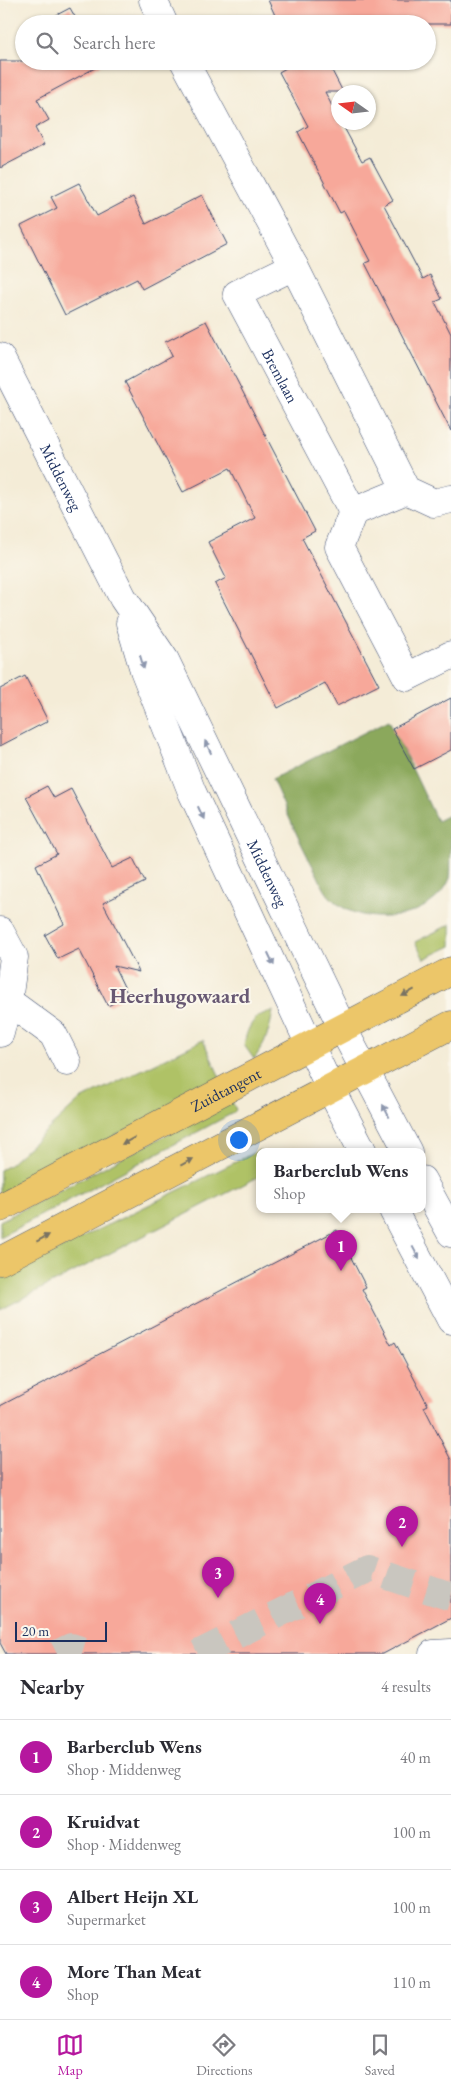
<!DOCTYPE html>
<meta charset="utf-8">
<style>
body{margin:0;font-family:"EB Garamond",serif;background:#f7f7f7;color:#2b2b33}
.compass{position:absolute;left:331px;top:85px;width:45px;height:45px;border-radius:50%;background:#fff;box-shadow:0 1px 4px #0004;rotate:284deg}
.scale{position:absolute;left:15px;bottom:12px;width:92px;box-sizing:border-box;padding-left:5px;border:2px solid #1b2f5e;border-top:0;font-size:14px;line-height:18px;white-space:nowrap;color:#1b2f5e;-webkit-text-stroke:4px #fbf7ec;paint-order:stroke}
.you{position:absolute;left:238px;top:1139px;width:18px;height:18px;margin:-12px;border:4px solid #fff;border-radius:50%;background:#1a73e8;box-shadow:0 0 0 8px #1a73e833}
.badge{display:grid;place-items:center;width:32px;height:32px;border-radius:50%;background:#b5179e;color:#fff;font-size:16px;font-weight:700}
.pin{position:absolute;translate:-50% -41px;filter:drop-shadow(0 1px 2px #0008)}
.pin::after{content:'';position:absolute;top:26px;width:18px;height:15px;background:inherit;clip-path:polygon(0 0,100% 0,50% 100%)}
.popup{position:absolute;left:256px;top:1148px;width:170px;height:65px;box-sizing:border-box;display:grid;place-content:center;border-radius:10px;background:#fff;filter:drop-shadow(0 1px 4px #0005);font-size:16px;white-space:nowrap;color:#7c7c81}
.popup b{font-size:19px;color:#2b2b33}
.popup::after{content:'';position:absolute;left:50%;top:100%;margin-left:-10px;border:10px solid transparent;border-top-color:#fff}
.list{margin:0;padding:0;list-style:none}
h2{display:flex;justify-content:space-between;align-items:center;height:65px;margin:0;padding:0 20px;font-size:21px}
h2 small{font-size:16px;font-weight:400;color:#7c7c81}
.list li{display:grid;grid-template-columns:32px 1fr auto;gap:15px;align-items:center;box-sizing:border-box;height:75px;padding:0 20px;border-top:1px solid #e1e1e2}
.list b{display:block;font-size:19px;white-space:nowrap}
.list p{margin:0;font-size:16px;white-space:nowrap;color:#7c7c81}
.list em{font-size:16px;font-style:normal;color:#7c7c81}
.icon{flex:none;width:28px;height:28px;fill:none;stroke:currentColor;stroke-width:2;stroke-linecap:round;stroke-linejoin:round}
.map{position:relative;flex:none;width:451px;height:1654px;overflow:hidden}
.search{position:absolute;background:#fff;box-shadow:0 1px 4px #0004;left:15px;right:15px;top:15px;height:55px;display:flex;align-items:center;gap:12px;box-sizing:border-box;padding:0 18px;border-radius:28px;color:#7c7c81;font-size:19px}
.sheet{height:365px;background:#fff}
nav{display:flex;justify-content:space-around;align-items:center;box-sizing:border-box;height:70px;border-top:1px solid #e1e1e2;background:#fff;font-size:14px;color:#7c7c81}
nav a{display:grid;justify-items:center;gap:2px}
nav .on{color:#b5179e}
.map>svg:first-child{display:block}
.green{fill:#afc266;stroke:#657862}
.forest{fill:#8ba85b;stroke:#536c5c}
.building{fill:#f7a89a}
.lines{fill:none;stroke-linecap:round;stroke-linejoin:round}
.minor-tunnel{stroke:#c9c6bf;stroke-width:28;stroke-dasharray:28 14;stroke-linecap:butt}
.minor-casing{stroke:#3c4b70;stroke-width:29}
.major-casing{stroke:#3c4b70;stroke-width:29}
.minor{stroke:#fff;stroke-width:28}
.major{stroke:#ecc669;stroke-width:28}
.oneway{fill:#8d97ae}
.oneway2{fill:#797363}
.labels{text-anchor:middle;stroke-width:4;stroke-linejoin:round;paint-order:stroke}
.street-label{font-size:16px;fill:#1b2f5e;stroke:#fbf7ec}
.district-label{font-size:21px;font-weight:bold;fill:#685973;stroke:#fbf7ec}
</style>
<div class="map">
<svg width="451" height="1654" viewBox="0 0 451 1654">
<rect width="100%" height="100%" fill="#fbf7ec"/>
<filter id="ink" filterUnits="userSpaceOnUse"><feTurbulence type="fractalNoise" baseFrequency=".02" numOctaves="2"/><feDisplacementMap in="SourceGraphic" scale="10" xChannelSelector="R" yChannelSelector="G"/><feConvolveMatrix kernelMatrix="1 2 1 2 8 2 1 2 1" color-interpolation-filters="sRGB"/></filter>
<filter id="wash" filterUnits="userSpaceOnUse"><feTurbulence type="fractalNoise" baseFrequency=".0096" numOctaves="4" result="noise"/><feDisplacementMap in="SourceGraphic" scale="20" xChannelSelector="R" yChannelSelector="G"/><feGaussianBlur stdDeviation="1.12" result="paint"/><feColorMatrix in="noise" values="0 0 0 0 0 0 0 0 0 0 0 0 0 0 0 0 0 1.4 0 .05"/><feComposite in="paint" operator="in"/></filter>
<g filter="url(#wash)">
<rect width="100%" height="100%" fill="#f4ecd7"/>
<!-- green -->
<g class="green">
<path d="M451,924V946L424,959L415,942Z"/>
<path d="M273,1011C270,1030 265,1044 254,1059L244,1045C247,1027 254,1014 273,1011Z"/>
<path d="M203,1040L222,1082L0,1194V1170L9,1165L80,1100Z"/>
<path d="M232,1101L236,1110L233,1113L0,1237V1221Z"/>
<path d="M260,1150V1176L0,1310V1278Z"/>
</g>
<!-- forest -->
<path class="forest" d="M389,720L437,821L451,814C451,829 451,866 450,878C434,921 361,930 331,898C324,891 320,880 316,872C299,842 286,810 272,779Z"/>
<g id="blocks">
<!-- building -->
<g class="building">
<path d="M268,0H451V24H279Z"/>
<path d="M70,8L79,24H52L49,19Z"/>
<path d="M0,61H108L37,99L49,120L35,128L44,145L0,168Z"/>
<path d="M298,61H327L343,92H325L338,118V122H341L362,161L370,157L393,200L384,205L423,279L430,275L442,299L435,302L451,334V431L365,263L370,261L344,211L340,213L298,132L308,126L279,72Z"/>
<path d="M79,183L97,216L133,197L146,224L202,195L227,244L142,289L137,279L65,315L21,226L57,208L51,197Z"/>
<path d="M206,321L315,531L302,538L379,685L337,706L325,683L278,708L215,584L226,578L208,542L255,518L230,468L183,492L125,382L172,356L165,342Z"/>
<path d="M25,676L48,721L0,746V689Z"/>
<path d="M451,698V750L414,769L392,729Z"/>
<path d="M47,786L54,798L71,789L112,868L133,858L145,882L103,903L139,972L114,966L128,995L108,1006L79,949L58,959L45,935L64,924L36,865L57,854L26,797Z"/>
<path d="M337,1230L366,1287L362,1289L391,1345L395,1342L428,1405L424,1407L451,1460V1618L383,1654H6L0,1643V1406Z"/>
</g>
</g>
</g>
<g filter="url(#ink)">
<use href="#blocks" fill-opacity="0" stroke="#3c4b70" stroke-width="1"/>
<g class="lines">
<!-- minor-tunnel -->
<g class="minor-tunnel">
<path d="M57,1654L71,1647L94,1654"/>
<path d="M198,1654L367,1569L451,1597"/>
</g>
<!-- minor casing -->
<g class="minor-casing">
<g id="minor">
<path d="M153,0L164,24"/>
<path d="M184,61L294,266L406,490L434,503L451,499"/>
<path id="s1" d="M294,266L237,294L353,512"/>
<path id="s2" d="M0,357L123,598L165,660L342,1027L408,1152"/>
<path d="M406,490L353,512L339,547L407,677L451,655"/>
<path d="M130,623L144,670L192,792L330,1088L363,1152"/>
<path d="M0,931L14,957L8,1001L0,1033"/>
<path d="M8,1001L53,1034L67,1062"/>
<path d="M422,1180L451,1233"/>
<path d="M393,1210L451,1320"/>
<path d="M433,1654L451,1653"/>
</g>
</g>
<!-- major casing -->
<g class="major-casing">
<g id="major">
<path id="s3" d="M0,1208L451,971"/>
<path d="M0,1261L451,1025"/>
</g>
</g>
<!-- minor -->
<use href="#minor" class="minor"/>
<!-- major -->
<use href="#major" class="major"/>
</g>
<!-- one-way arrows -->
<defs><path id="oneway-solid" d="M-6-.8H1V-3.2L6.5 0L1 3.2V.8H-6Z" transform="scale(1.25)"/></defs>
<g class="oneway">
<use href="#oneway-solid" transform="translate(142 662) rotate(73)"/>
<use href="#oneway-solid" transform="translate(208 747) rotate(-116)"/>
<use href="#oneway-solid" transform="translate(201 813) rotate(65)"/>
<use href="#oneway-solid" transform="translate(271 959) rotate(65)"/>
<use href="#oneway-solid" transform="translate(386 1111) rotate(-118)"/>
<use href="#oneway-solid" transform="translate(416 1253) rotate(62)"/>
</g>
<g class="oneway2">
<use href="#oneway-solid" transform="translate(408 993) rotate(152)"/>
<use href="#oneway-solid" transform="translate(128 1141) rotate(152)"/>
<use href="#oneway-solid" transform="translate(187 1162) rotate(-28)"/>
<use href="#oneway-solid" transform="translate(43 1238) rotate(-28)"/>
</g>
</g>
<g class="labels">
<!-- street labels -->
<g class="street-label">
<text dy="6" stroke="none"><textPath href="#s1" startOffset="156">Bremlaan</textPath></text>
<text dy="6" stroke="none"><textPath href="#s2" startOffset="135">Middenweg</textPath></text>
<text dy="6" stroke="none"><textPath href="#s2" startOffset="582">Middenweg</textPath></text>
<text dy="6" stroke="none"><textPath href="#s3" startOffset="255">Zuidtangent</textPath></text>
</g>
<!-- district labels -->
<g class="district-label">
<text x="180" y="1003">Heerhugowaard</text>
</g>
</g>
</svg>
<svg class="compass" viewBox="-18 -18 36 36"><path d="M0-13l5 13h-10z" fill="#e53935"/><path d="M0 13l5-13h-10z" fill="#7c7c81"/></svg>
<div class="scale">20 m</div>
<div class="you"></div>
<div class="pin badge" style="left:341px;top:1271px">1</div>
<div class="popup"><b>Barberclub Wens</b>Shop</div>
<div class="pin badge" style="left:402px;top:1547px">2</div>
<div class="pin badge" style="left:218px;top:1598px">3</div>
<div class="pin badge" style="left:320px;top:1624px">4</div>
<div class="search"><svg class="icon" aria-label="search" viewBox="0 0 24 24"><circle cx="10" cy="10" r="6"/><path d="M15 15l6 6"/></svg>Search here</div>
</div>
<section class="sheet">
<h2>Nearby<small>4 results</small></h2>
<ul class="list">
<li><span class="badge">1</span><div><b>Barberclub Wens</b><p>Shop · Middenweg</p></div><em>40 m</em></li>
<li><span class="badge">2</span><div><b>Kruidvat</b><p>Shop · Middenweg</p></div><em>100 m</em></li>
<li><span class="badge">3</span><div><b>Albert Heijn XL</b><p>Supermarket</p></div><em>100 m</em></li>
<li><span class="badge">4</span><div><b>More Than Meat</b><p>Shop</p></div><em>110 m</em></li>
</ul>
</section>
<nav>
<a class="on"><svg class="icon" aria-label="map" viewBox="0 0 24 24"><path d="M3 6l6-2 6 2 6-2v14l-6 2-6-2-6 2zM9 4v14M15 6v14"/></svg>Map</a>
<a><svg class="icon" aria-label="directions" viewBox="0 0 24 24"><path d="M12 3l9 9-9 9-9-9zM9 14v-3h6M13 9l2 2-2 2"/></svg>Directions</a>
<a><svg class="icon" aria-label="saved" viewBox="0 0 24 24"><path d="M7 4h10v16l-5-4-5 4z"/></svg>Saved</a>
</nav>
